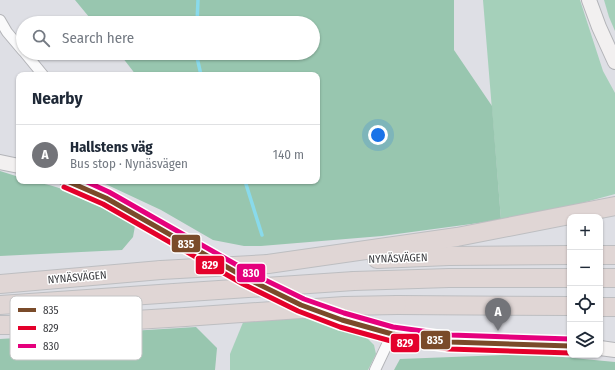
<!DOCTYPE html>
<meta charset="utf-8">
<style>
body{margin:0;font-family:"Fira Sans Condensed",sans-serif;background:#f2f2f3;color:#1f2937}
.controls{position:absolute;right:12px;bottom:12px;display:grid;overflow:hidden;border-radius:8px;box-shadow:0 1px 3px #0004}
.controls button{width:36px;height:36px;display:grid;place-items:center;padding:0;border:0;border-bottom:1px solid #e0e1e3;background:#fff;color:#1f2937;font:20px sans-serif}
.you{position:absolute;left:378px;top:135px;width:14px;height:14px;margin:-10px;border:3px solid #fff;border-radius:50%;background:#1a73e8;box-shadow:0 0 0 6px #1a73e833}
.badge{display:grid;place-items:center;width:26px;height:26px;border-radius:50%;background:#737479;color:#fff;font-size:13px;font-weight:700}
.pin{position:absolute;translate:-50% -33px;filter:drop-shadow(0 1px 2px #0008)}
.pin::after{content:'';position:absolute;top:21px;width:14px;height:12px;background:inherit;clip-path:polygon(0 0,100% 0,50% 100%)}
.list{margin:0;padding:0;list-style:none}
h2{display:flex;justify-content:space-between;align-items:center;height:52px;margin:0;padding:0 16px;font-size:17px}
h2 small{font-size:13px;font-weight:400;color:#747a83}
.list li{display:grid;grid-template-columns:26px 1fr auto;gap:12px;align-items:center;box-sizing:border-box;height:60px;padding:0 16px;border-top:1px solid #e0e1e3}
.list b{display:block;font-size:15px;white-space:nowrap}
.list p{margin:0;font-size:13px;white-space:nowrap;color:#747a83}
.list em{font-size:13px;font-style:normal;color:#747a83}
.icon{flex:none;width:22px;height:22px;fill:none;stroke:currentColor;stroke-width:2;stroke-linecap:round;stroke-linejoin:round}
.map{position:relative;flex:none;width:615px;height:370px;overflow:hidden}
.search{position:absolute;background:#fff;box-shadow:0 1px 3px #0004;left:16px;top:16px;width:304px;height:44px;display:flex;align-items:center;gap:10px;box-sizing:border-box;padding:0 14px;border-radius:22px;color:#747a83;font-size:15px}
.panel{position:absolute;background:#fff;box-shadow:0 1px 3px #0004;left:16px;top:72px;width:304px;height:112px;border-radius:8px}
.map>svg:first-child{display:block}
.green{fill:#a5d0ba}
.forest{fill:#98c6af}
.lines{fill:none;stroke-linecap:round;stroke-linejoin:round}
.stream{stroke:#89daeb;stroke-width:3.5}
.street-casing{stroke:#b3b4b8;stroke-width:12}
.secondary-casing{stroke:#b3b4b8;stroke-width:16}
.highway-casing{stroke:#bdbec1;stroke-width:20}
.street{stroke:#fafafb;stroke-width:10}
.secondary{stroke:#f2f0f0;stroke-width:14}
.highway{stroke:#e0d6d5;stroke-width:18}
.highway-bridge-casing{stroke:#bdbec1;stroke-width:20;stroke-linecap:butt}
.highway-bridge{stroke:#e0d6d5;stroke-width:18}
.bus-1-casing{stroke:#fff;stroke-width:8}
.bus-2-casing{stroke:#fff;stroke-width:8}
.bus-3-casing{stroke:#fff;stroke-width:8}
.bus-1{stroke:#7a4b2a;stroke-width:5}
.bus-2{stroke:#e4002b;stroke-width:5}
.bus-3{stroke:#e5007d;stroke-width:5}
.labels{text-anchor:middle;stroke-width:3;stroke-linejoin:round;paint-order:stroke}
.street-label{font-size:11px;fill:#3a3b3f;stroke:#fff}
.key{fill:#fff;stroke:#c4c4c5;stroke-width:1}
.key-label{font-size:11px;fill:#3a3b3f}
.line-badge{stroke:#fff;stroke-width:1.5}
.badge-label{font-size:11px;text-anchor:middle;font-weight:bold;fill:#fff}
</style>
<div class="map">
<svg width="615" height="370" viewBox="0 0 615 370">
<rect width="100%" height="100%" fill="#dedfe5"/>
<!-- green -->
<g class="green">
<path d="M483,0H580L603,71L615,93V194L571,206L501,220Z"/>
<path d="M604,0H615V31L609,17Z"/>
<path d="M308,315L366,337L374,345L376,354L368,370H230V354L244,320Z"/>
</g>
<!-- forest -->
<g class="forest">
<path d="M75,0H454V50L492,106L501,220L382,236L261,246H244L213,240L161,210L99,181H317V75H136L119,53H313V23H94Z"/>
<path d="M0,171L19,177V181C62,181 98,206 135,226L133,237L122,250L0,256Z"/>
<path d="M196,327L217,348L215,370H0V339Z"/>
<path d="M531,354L615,362V370H394L400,359Z"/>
</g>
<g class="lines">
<!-- stream -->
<g class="stream">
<path d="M197,23L198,0"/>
<path d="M196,53L201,75"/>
<path d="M245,181L262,235"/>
</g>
<!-- street casing -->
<g class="street-casing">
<g id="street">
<path d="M0,20L7,32L23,51"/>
<path d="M25,53L43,75"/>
<path d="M375,370L392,334"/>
</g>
</g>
<!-- secondary casing -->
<g class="secondary-casing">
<g id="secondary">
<path d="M589,0L599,27L615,62"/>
<path d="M0,162L19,166"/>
<path d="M67,181L106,198L246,278L301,305L342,320L392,334L450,342L570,346"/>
<path d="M600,348L615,350"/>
</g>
</g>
<!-- highway casing -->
<g class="highway-casing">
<g id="highway">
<path d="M600,255H615"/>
<path d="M377,259L449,256L570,255"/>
<path d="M268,264L457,237L615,206"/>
<path d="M600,278H615"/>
<path d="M354,281L449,278H570"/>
<path d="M0,284L161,270"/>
<path d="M0,305L174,293"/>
<path d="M397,305L570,306"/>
<path d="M600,307H615"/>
<path d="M0,325H52L185,317"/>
</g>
</g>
<!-- street -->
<use href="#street" class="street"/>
<!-- secondary -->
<use href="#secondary" class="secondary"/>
<!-- highway -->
<use href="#highway" class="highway"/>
<!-- highway-bridge casing -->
<g class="highway-bridge-casing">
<g id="highway-bridge">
<path d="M161,270L268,264"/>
<path d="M174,293L354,281"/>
<path d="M185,317L344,306L397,305"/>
</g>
</g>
<!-- highway-bridge -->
<use href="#highway-bridge" class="highway-bridge"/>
<!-- bus-1 casing -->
<g class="bus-1-casing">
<path id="bus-1" d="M67,181L106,198L246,278L301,305L342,320L392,334L450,342L570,346"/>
</g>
<!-- bus-2 casing -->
<g class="bus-2-casing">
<path id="bus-2" d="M64,187L103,204L243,284L298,311L340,327L391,341L449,349L570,353"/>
</g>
<!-- bus-3 casing -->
<g class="bus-3-casing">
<path id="bus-3" d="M85,181L109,192L249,272L304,299L344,313L393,327L451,335L570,339"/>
</g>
<!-- bus-1 -->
<use href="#bus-1" class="bus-1"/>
<!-- bus-2 -->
<use href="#bus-2" class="bus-2"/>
<!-- bus-3 -->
<use href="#bus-3" class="bus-3"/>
</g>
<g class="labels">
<!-- street labels -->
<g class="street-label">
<text transform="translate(398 258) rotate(-2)" y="4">NYNÄSVÄGEN</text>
<text transform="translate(77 277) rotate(-5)" y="4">NYNÄSVÄGEN</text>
</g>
</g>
<!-- legend -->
<rect x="10" y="296" width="132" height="64" rx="6" class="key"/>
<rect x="18" y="308" width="18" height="4" fill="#7a4b2a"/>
<rect x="18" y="326" width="18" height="4" fill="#e4002b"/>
<rect x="18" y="344" width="18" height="4" fill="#e5007d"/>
<g class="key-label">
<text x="43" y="314">835</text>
<text x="43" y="332">829</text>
<text x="43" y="350">830</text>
</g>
<g class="line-badge">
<rect x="171" y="234" width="30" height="19" rx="4" fill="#7a4b2a"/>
<rect x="195" y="255" width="30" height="20" rx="4" fill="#e4002b"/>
<rect x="236" y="263" width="30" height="20" rx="4" fill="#e5007d"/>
<rect x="420" y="330" width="31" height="20" rx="4" fill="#7a4b2a"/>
<rect x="390" y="333" width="30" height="20" rx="4" fill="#e4002b"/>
</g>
<g class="badge-label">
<text x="186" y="248">835</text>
<text x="210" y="269">829</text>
<text x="251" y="277">830</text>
<text x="435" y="344">835</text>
<text x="405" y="347">829</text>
</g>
</svg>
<div class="controls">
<button>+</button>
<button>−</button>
<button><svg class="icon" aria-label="locate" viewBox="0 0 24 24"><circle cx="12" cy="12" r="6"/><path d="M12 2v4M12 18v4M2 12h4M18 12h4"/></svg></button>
<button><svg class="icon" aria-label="layers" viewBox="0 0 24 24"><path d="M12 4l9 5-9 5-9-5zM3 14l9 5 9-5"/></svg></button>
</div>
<div class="you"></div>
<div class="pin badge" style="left:498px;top:331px">A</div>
<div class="search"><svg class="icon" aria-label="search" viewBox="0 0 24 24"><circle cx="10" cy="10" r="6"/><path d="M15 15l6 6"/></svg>Search here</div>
<section class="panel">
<h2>Nearby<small></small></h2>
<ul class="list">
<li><span class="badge">A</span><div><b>Hallstens väg</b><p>Bus stop · Nynäsvägen</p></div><em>140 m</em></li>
</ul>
</section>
</div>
